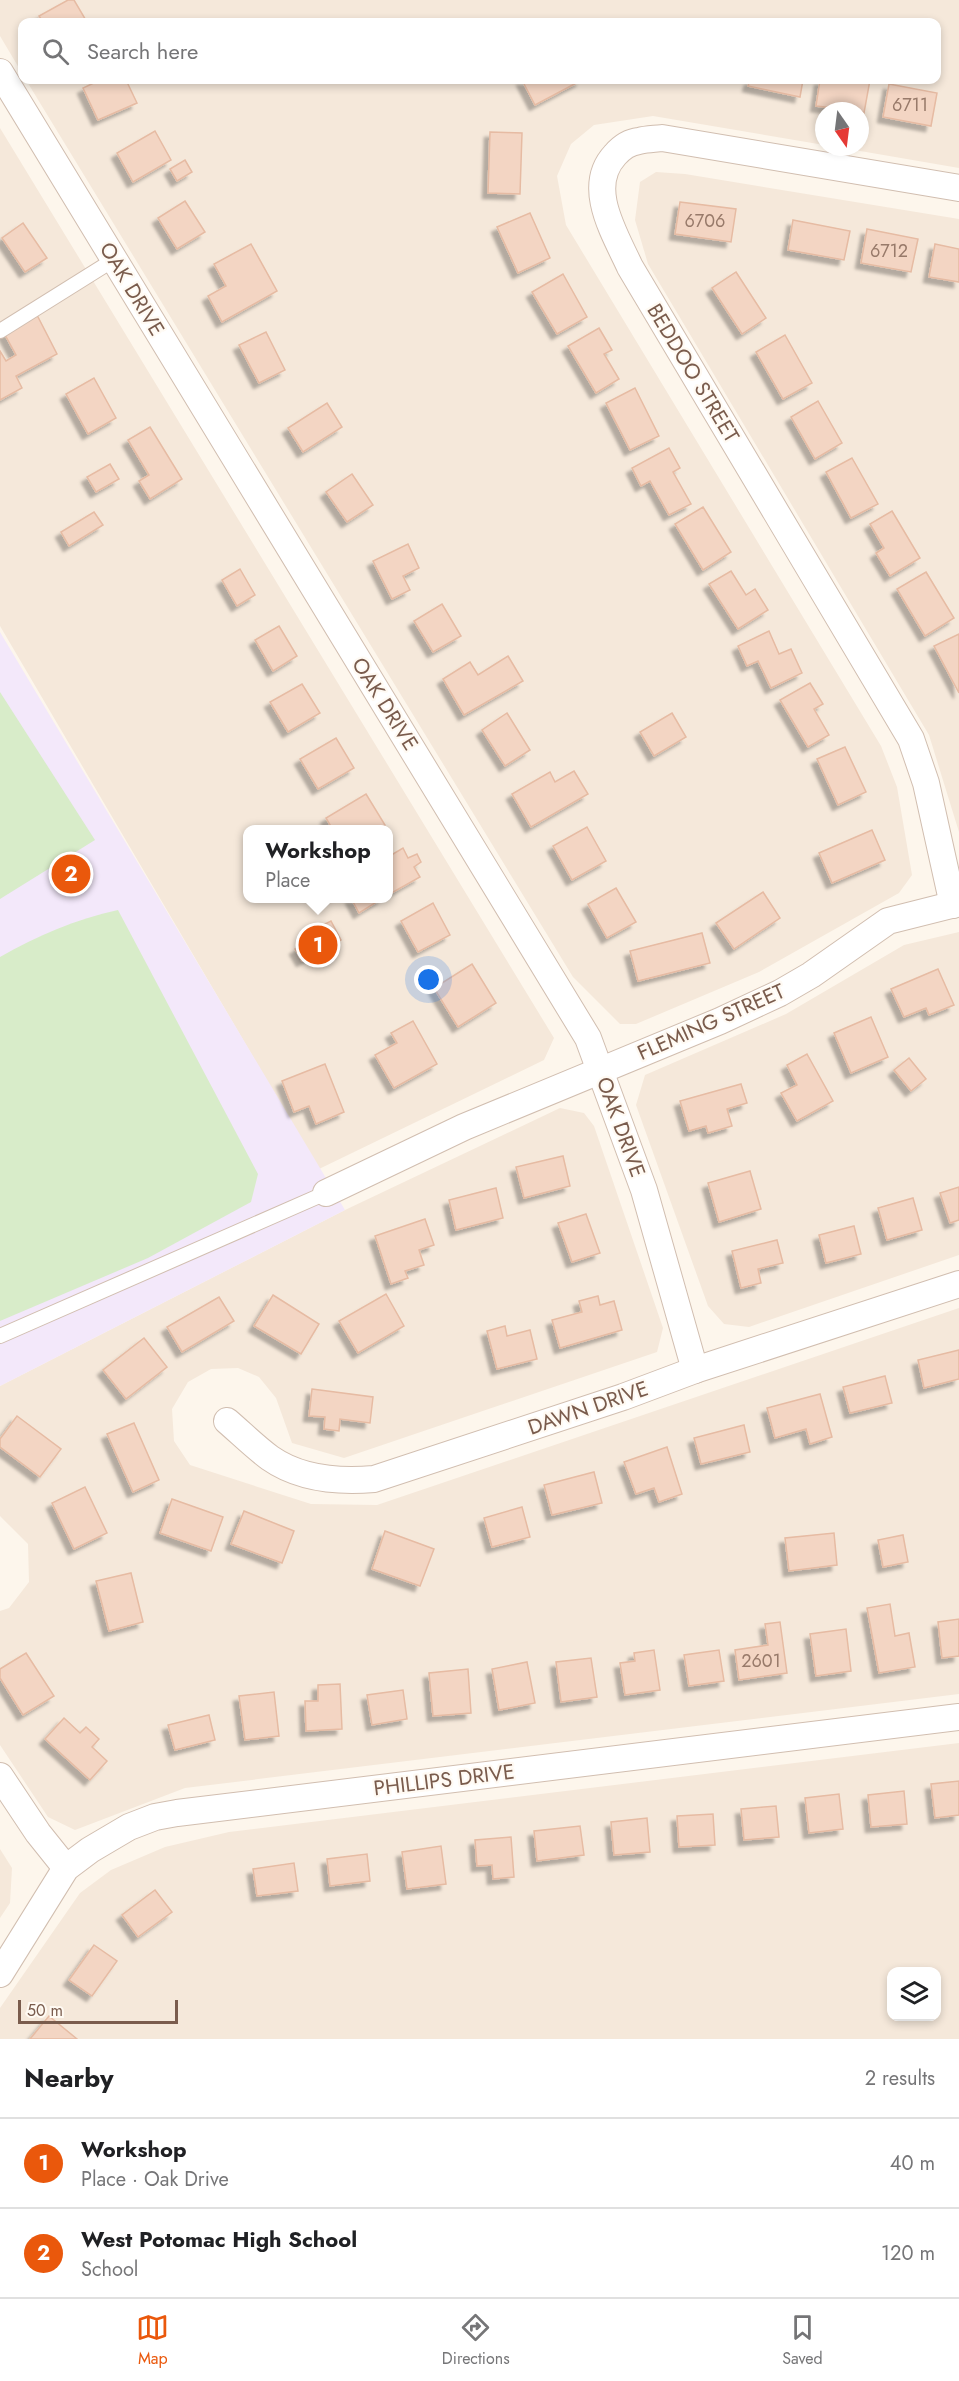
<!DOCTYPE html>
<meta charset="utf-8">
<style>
body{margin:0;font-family:Jost,sans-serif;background:#f6f6f6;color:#202124}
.controls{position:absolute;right:18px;bottom:18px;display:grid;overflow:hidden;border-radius:12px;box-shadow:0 3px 9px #0003}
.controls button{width:54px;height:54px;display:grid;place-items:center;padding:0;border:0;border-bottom:2px solid #e0e0e0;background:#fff;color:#202124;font:30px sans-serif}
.compass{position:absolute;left:815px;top:102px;width:54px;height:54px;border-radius:50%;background:#fff;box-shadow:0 3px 9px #0003;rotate:166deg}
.scale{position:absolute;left:18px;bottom:15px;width:160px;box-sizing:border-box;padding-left:6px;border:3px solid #7a5c4d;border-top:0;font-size:16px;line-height:21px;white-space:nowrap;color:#7a5c4d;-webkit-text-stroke:4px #fffaf3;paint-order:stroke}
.you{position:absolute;left:429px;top:980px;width:21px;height:21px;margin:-15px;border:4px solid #fff;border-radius:50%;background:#1a73e8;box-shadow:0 0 0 9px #1a73e833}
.badge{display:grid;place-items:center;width:39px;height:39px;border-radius:50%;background:#ea580c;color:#fff;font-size:20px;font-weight:700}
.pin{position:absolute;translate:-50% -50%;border:3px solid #fff;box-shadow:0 2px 6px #0006}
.popup{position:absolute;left:243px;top:825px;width:150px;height:78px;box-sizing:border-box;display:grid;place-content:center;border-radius:12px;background:#fff;filter:drop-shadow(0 2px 4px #0005);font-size:20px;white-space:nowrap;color:#757577}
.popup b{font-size:22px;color:#202124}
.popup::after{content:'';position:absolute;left:50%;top:100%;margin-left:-12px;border:12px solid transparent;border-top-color:#fff}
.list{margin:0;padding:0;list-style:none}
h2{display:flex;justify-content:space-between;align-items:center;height:78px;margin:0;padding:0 24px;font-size:26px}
h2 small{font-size:20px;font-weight:400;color:#757577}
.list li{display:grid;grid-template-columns:39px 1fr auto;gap:18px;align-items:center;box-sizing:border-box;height:90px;padding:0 24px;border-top:2px solid #e0e0e0}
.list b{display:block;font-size:22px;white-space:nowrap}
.list p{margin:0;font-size:20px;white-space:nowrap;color:#757577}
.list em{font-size:20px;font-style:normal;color:#757577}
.icon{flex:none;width:33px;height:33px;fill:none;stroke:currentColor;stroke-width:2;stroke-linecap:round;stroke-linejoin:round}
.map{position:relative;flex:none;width:959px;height:2039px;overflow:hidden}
.search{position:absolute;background:#fff;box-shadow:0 3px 9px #0003;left:18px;right:18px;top:18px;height:66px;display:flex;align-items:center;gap:15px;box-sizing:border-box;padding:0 21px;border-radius:12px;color:#757577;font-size:22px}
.sheet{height:258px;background:#fff}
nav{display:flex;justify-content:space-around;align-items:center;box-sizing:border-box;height:84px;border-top:2px solid #e0e0e0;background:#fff;font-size:16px;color:#757577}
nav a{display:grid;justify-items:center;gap:3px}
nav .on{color:#ea580c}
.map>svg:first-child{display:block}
.residential{fill:#f5e8da;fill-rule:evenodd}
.education{fill:#f3e8fa}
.green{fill:#d8ecc9}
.building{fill:#f3d5c3;stroke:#e6bba3;stroke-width:1.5;filter:url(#shadow)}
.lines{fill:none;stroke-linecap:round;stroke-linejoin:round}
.lane-casing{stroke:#d1beb0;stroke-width:16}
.street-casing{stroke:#d1beb0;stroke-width:28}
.lane{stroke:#fff;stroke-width:14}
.street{stroke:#fff;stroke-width:26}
.labels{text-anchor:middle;stroke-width:4.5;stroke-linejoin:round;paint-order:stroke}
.number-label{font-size:18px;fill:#987a6a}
.street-label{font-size:21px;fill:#7a5c4d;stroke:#fffaf3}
</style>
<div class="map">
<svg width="959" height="2039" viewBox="0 0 959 2039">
<defs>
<filter id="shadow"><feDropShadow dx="-5.5" dy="5.5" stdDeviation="1.5" flood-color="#0004"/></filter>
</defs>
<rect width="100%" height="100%" fill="#fdf6ec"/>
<!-- residential -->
<g class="residential">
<path d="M0,0H959V168L837,147H860V111H824V145L653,116L594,125L571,144L557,176L566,225L881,746L897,787L912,875L899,893L759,972L636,1024H620L573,977L26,80H936V22H22V73L0,36Z"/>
<path d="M0,128L554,1038L544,1060L319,1169L0,626ZM248,830H388V898H248Z"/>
<path d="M656,172L685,174L959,219V832L929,735L648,264L635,220L640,182Z"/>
<path d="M959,932V1255L749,1327L724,1324L708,1306L636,1105L645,1075L786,1014L904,945Z"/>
<path d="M560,1108L584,1113L594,1126L663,1328L657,1352L344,1458L292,1443L276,1398L259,1377L238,1368L211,1369L188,1382L172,1409L174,1441L190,1465L311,1504L377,1505L959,1308V1694L185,1788L75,1830L48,1817L0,1745V1611L9,1608L29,1582L28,1544L0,1516V1386L345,1210Z"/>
<path d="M959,1743V2039H0V2008L80,1893L111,1870L165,1847L229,1832ZM892,1972H936V2016H892Z"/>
<path d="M0,1849L12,1868L10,1903L0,1918Z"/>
</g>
<!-- education -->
<path class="education" d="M0,632L345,1210L0,1386Z"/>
<!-- green -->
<g class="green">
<path d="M0,692L95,840L0,899Z"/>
<path d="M118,910L258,1174L251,1202L148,1258L0,1321V957C37,936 76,919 118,910Z"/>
</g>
<!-- building -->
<g class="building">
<path d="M68,0H74L87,22H43L39,16Z"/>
<path d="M100,80H126L137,103L98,120L83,88Z"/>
<path d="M522,80H582L535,105Z"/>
<path d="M750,80H803L800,97L748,86Z"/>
<path d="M820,80H870L864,113L860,111L816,106Z"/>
<path d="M889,84L937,93L931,126L883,117Z"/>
<path d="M155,131L171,160L133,182L117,153Z"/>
<path d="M490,132L522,133L520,194L488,193Z"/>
<path d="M185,160L192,172L177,181L170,169Z"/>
<path d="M185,201L205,232L177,249L158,218Z"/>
<path d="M680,202L736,209L731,242L675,234Z"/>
<path d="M530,213L550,258L518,273L497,227Z"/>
<path d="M793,220L850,231L844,260L788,250Z"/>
<path d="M23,223L47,258L25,272L2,238Z"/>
<path d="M867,229L918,239L911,272L861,263Z"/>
<path d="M251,244L277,291L222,322L208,296L226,286L214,264Z"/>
<path d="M935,244L959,249V282L929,277Z"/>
<path d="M736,272L766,318L742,334L712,288Z"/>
<path d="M563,274L587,317L557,334L532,292Z"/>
<path d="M37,315L57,354L16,376L22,388L0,400V351L6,361L16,355L4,333Z"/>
<path d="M599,328L612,350L604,354L619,379L596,393L568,346Z"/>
<path d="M266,332L285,370L259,383L239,345Z"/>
<path d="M785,335L812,383L783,399L756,352Z"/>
<path d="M94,378L116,418L88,434L66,394Z"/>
<path d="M635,388L659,436L630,450L606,403Z"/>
<path d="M818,401L842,443L815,459L791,417Z"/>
<path d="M327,403L342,427L303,452L288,428Z"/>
<path d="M150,427L182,479L150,499L139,481L149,475L128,440Z"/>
<path d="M669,448L680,468L673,472L691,504L669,515L650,481L641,486L632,468Z"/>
<path d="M852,458L878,504L851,518L826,472Z"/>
<path d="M110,464L119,479L96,492L87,477Z"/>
<path d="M352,474L373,505L347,522L326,492Z"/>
<path d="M703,507L731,552L703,570L675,524Z"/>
<path d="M892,511L920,558L890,576L876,553L884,548L870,524Z"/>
<path d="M94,512L103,525L69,546L61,532Z"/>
<path d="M408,544L419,568L403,576L410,590L392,599L373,561Z"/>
<path d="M240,569L255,595L237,606L222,580Z"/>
<path d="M731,571L746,595L755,589L768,610L738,629L709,584Z"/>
<path d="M926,572L954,618L925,636L897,589Z"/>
<path d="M442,604L461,636L433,652L414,621Z"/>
<path d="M279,626L297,656L273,671L255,640Z"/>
<path d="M769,631L779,654L791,649L802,673L771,688L758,661L747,666L738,646Z"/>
<path d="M959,634V693L934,646Z"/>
<path d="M508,656L523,681L464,715L443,679L470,662L478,675Z"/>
<path d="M810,683L823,704L814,709L829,735L808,747L780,700Z"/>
<path d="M302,684L320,713L288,732L270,702Z"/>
<path d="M507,713L530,750L505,766L482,730Z"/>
<path d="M672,713L686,737L654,756L640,732Z"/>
<path d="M336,738L354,768L318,789L300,759Z"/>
<path d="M845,747L866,792L838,805L817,759Z"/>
<path d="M574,771L588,794L531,827L512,794L550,772L555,782Z"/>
<path d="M366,794L385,825L377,830H333L326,818Z"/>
<path d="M587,827L606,861L572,880L553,846Z"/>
<path d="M872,830L885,860L832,883L819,853Z"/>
<path d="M403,848L408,858L417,854L421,862L414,867L420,877L388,895V857Z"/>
<path d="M616,888L636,922L607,938L588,904Z"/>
<path d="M763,892L780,918L734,949L716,923Z"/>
<path d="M351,898H383L359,913Z"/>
<path d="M433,903L450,935L418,952L401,921Z"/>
<path d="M331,921L341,940L302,961L295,949L317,937L313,930Z"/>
<path d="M702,933L710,963L638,981L630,951Z"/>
<path d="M472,964L496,1003L458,1027L434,988Z"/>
<path d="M938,969L954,1005L929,1015L926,1008L904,1017L891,989Z"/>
<path d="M871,1017L888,1057L851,1073L834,1033Z"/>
<path d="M413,1021L437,1064L394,1088L375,1055L397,1043L391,1033Z"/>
<path d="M807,1054L833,1101L797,1121L781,1093L797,1085L787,1065Z"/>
<path d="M909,1058L926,1079L911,1091L894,1070Z"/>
<path d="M325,1064L344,1112L316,1124L309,1106L294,1112L282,1081Z"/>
<path d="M741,1084L747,1103L727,1109L732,1126L708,1133L706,1126L689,1131L680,1101Z"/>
<path d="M563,1156L570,1186L524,1198L516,1167Z"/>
<path d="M750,1171L761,1209L719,1222L708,1183Z"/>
<path d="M959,1187V1220L950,1223L940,1193Z"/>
<path d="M496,1188L503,1218L456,1230L449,1200Z"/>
<path d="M913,1198L922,1230L887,1240L878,1208Z"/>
<path d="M586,1214L600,1253L572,1262L558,1223Z"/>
<path d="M425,1219L434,1245L419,1250L424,1265L405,1271L408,1278L391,1284L375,1236Z"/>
<path d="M854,1226L861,1254L826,1263L819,1235Z"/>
<path d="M777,1240L783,1263L758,1269L761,1283L741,1288L732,1251Z"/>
<path d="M386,1294L404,1326L358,1353L339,1321Z"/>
<path d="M273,1295L319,1324L301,1354L254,1326Z"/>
<path d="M598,1296L600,1305L614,1301L622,1330L560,1348L552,1320L582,1312L579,1301Z"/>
<path d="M219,1297L234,1321L182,1352L167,1327Z"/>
<path d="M505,1326L507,1336L530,1330L537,1359L497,1369L487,1331Z"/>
<path d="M144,1338L167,1367L126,1399L103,1370Z"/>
<path d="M959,1350V1379L924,1388L918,1360Z"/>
<path d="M885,1376L892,1403L850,1413L843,1387Z"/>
<path d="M312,1389L373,1397L370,1423L340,1419L339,1431L324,1429L325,1417L309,1416Z"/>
<path d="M820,1394L832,1437L810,1444L806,1429L775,1438L767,1408Z"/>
<path d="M17,1416L61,1449L40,1477L0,1447V1439Z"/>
<path d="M134,1423L159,1480L133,1492L107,1434Z"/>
<path d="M744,1425L750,1452L701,1464L694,1438Z"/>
<path d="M667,1447L682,1494L659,1502L654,1488L636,1494L624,1462Z"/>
<path d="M594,1472L602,1503L552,1515L544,1485Z"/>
<path d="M85,1487L107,1533L74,1549L52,1503Z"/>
<path d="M172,1499L223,1517L211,1551L160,1533Z"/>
<path d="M522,1507L530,1537L492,1547L484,1518Z"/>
<path d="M244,1511L294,1531L282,1563L231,1544Z"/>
<path d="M385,1531L434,1549L420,1586L372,1569Z"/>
<path d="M834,1533L837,1565L789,1571L785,1538Z"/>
<path d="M903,1535L908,1562L883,1567L878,1540Z"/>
<path d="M131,1573L143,1622L109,1631L96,1581Z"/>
<path d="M890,1604L895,1636L909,1633L915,1667L879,1673L867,1608Z"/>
<path d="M959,1619V1656L942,1658L938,1622Z"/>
<path d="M780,1622L787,1673L739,1680L735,1650L768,1645L765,1624Z"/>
<path d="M846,1629L851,1671L816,1676L810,1634Z"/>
<path d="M654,1650L660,1690L625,1695L620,1663L635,1661L634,1653Z"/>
<path d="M719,1650L724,1681L689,1686L684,1655Z"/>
<path d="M26,1653L54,1696L23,1715L0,1678V1669Z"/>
<path d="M591,1658L597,1697L561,1702L556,1662Z"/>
<path d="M527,1662L535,1703L499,1710L492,1669Z"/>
<path d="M468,1669L471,1713L433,1716L429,1673Z"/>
<path d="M340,1684L342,1729L306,1731L305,1701H318V1685Z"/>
<path d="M403,1690L407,1719L372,1725L367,1695Z"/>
<path d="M274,1692L279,1736L245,1740L239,1696Z"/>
<path d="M209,1715L215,1740L175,1750L168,1725Z"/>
<path d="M64,1718L80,1733L86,1727L99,1739L92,1747L107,1761L90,1780L45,1739Z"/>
<path d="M959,1781V1815L935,1818L931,1784Z"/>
<path d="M904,1791L907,1824L871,1827L868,1795Z"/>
<path d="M839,1794L843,1829L809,1833L805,1798Z"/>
<path d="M776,1806L779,1837L744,1840L741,1809Z"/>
<path d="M713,1814L715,1845L679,1847L677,1816Z"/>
<path d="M647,1818L650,1852L614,1855L611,1822Z"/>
<path d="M580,1826L584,1855L537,1861L534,1831Z"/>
<path d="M511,1837L514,1877L493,1879L492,1865L477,1866L475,1840Z"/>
<path d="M441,1846L446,1884L407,1889L402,1852Z"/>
<path d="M367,1854L370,1881L330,1886L327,1859Z"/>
<path d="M294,1863L298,1891L257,1896L253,1869Z"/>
<path d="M155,1890L172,1912L138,1937L122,1915Z"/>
<path d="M94,1945L117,1961L92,1996L69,1980Z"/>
<path d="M49,2016L77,2039H30Z"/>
</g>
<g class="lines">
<!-- lane casing -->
<g class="lane-casing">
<g id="lane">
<path d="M0,331L115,259"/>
<path d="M0,1336L326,1193"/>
</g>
</g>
<!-- street casing -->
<g class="street-casing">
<g id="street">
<path d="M0,72L588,1038L644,1190L695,1370"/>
<path d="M953,905L926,783L911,739L630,267C615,234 585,187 615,155C621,148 630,142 639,141C647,139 655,139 662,138L959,188"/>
<path d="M326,1193L464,1127L720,1021L780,993L811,975L888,921L959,903"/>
<path d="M227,1421C241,1433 255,1447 270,1458C300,1479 339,1482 374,1479L623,1397L695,1370L959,1284"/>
<path d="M0,1776L38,1833L66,1868"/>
<path d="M0,1974L66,1868L90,1850L129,1827L155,1817L177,1813L959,1717"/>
</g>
</g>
<!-- lane -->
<use href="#lane" class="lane"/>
<!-- street -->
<use href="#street" class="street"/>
</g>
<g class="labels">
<!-- number labels -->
<g class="number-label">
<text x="910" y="111">6711</text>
<text x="705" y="227">6706</text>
<text x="889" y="257">6712</text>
<text x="761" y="1667">2601</text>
</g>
<!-- street labels -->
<g class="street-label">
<text transform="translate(132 289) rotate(59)" y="7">OAK DRIVE</text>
<text transform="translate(693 373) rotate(59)" y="7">BEDDOO STREET</text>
<text transform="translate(385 704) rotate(58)" y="7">OAK DRIVE</text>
<text transform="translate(711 1022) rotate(-24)" y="7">FLEMING STREET</text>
<text transform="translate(621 1127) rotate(70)" y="7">OAK DRIVE</text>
<text transform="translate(588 1408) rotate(-19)" y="7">DAWN DRIVE</text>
<text transform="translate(444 1780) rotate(-7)" y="7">PHILLIPS DRIVE</text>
</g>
</g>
</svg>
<div class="controls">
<button><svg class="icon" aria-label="layers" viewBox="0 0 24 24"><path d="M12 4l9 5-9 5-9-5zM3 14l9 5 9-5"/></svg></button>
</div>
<svg class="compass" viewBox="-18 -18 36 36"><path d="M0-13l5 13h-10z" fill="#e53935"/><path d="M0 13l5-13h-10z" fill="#757577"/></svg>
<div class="scale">50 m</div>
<div class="you"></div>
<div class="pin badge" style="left:318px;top:945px">1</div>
<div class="popup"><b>Workshop</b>Place</div>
<div class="pin badge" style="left:71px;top:874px">2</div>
<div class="search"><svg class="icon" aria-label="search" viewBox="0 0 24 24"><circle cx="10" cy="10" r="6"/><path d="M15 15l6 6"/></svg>Search here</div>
</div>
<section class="sheet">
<h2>Nearby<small>2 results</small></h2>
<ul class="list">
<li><span class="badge">1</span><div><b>Workshop</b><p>Place · Oak Drive</p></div><em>40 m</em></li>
<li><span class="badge">2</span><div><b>West Potomac High School</b><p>School</p></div><em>120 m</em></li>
</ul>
</section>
<nav>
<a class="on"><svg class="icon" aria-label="map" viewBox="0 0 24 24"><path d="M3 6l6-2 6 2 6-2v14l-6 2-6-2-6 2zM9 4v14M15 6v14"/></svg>Map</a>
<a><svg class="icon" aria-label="directions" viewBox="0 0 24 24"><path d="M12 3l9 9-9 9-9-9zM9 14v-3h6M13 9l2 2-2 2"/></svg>Directions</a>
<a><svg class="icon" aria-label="saved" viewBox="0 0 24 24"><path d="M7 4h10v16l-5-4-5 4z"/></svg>Saved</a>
</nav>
